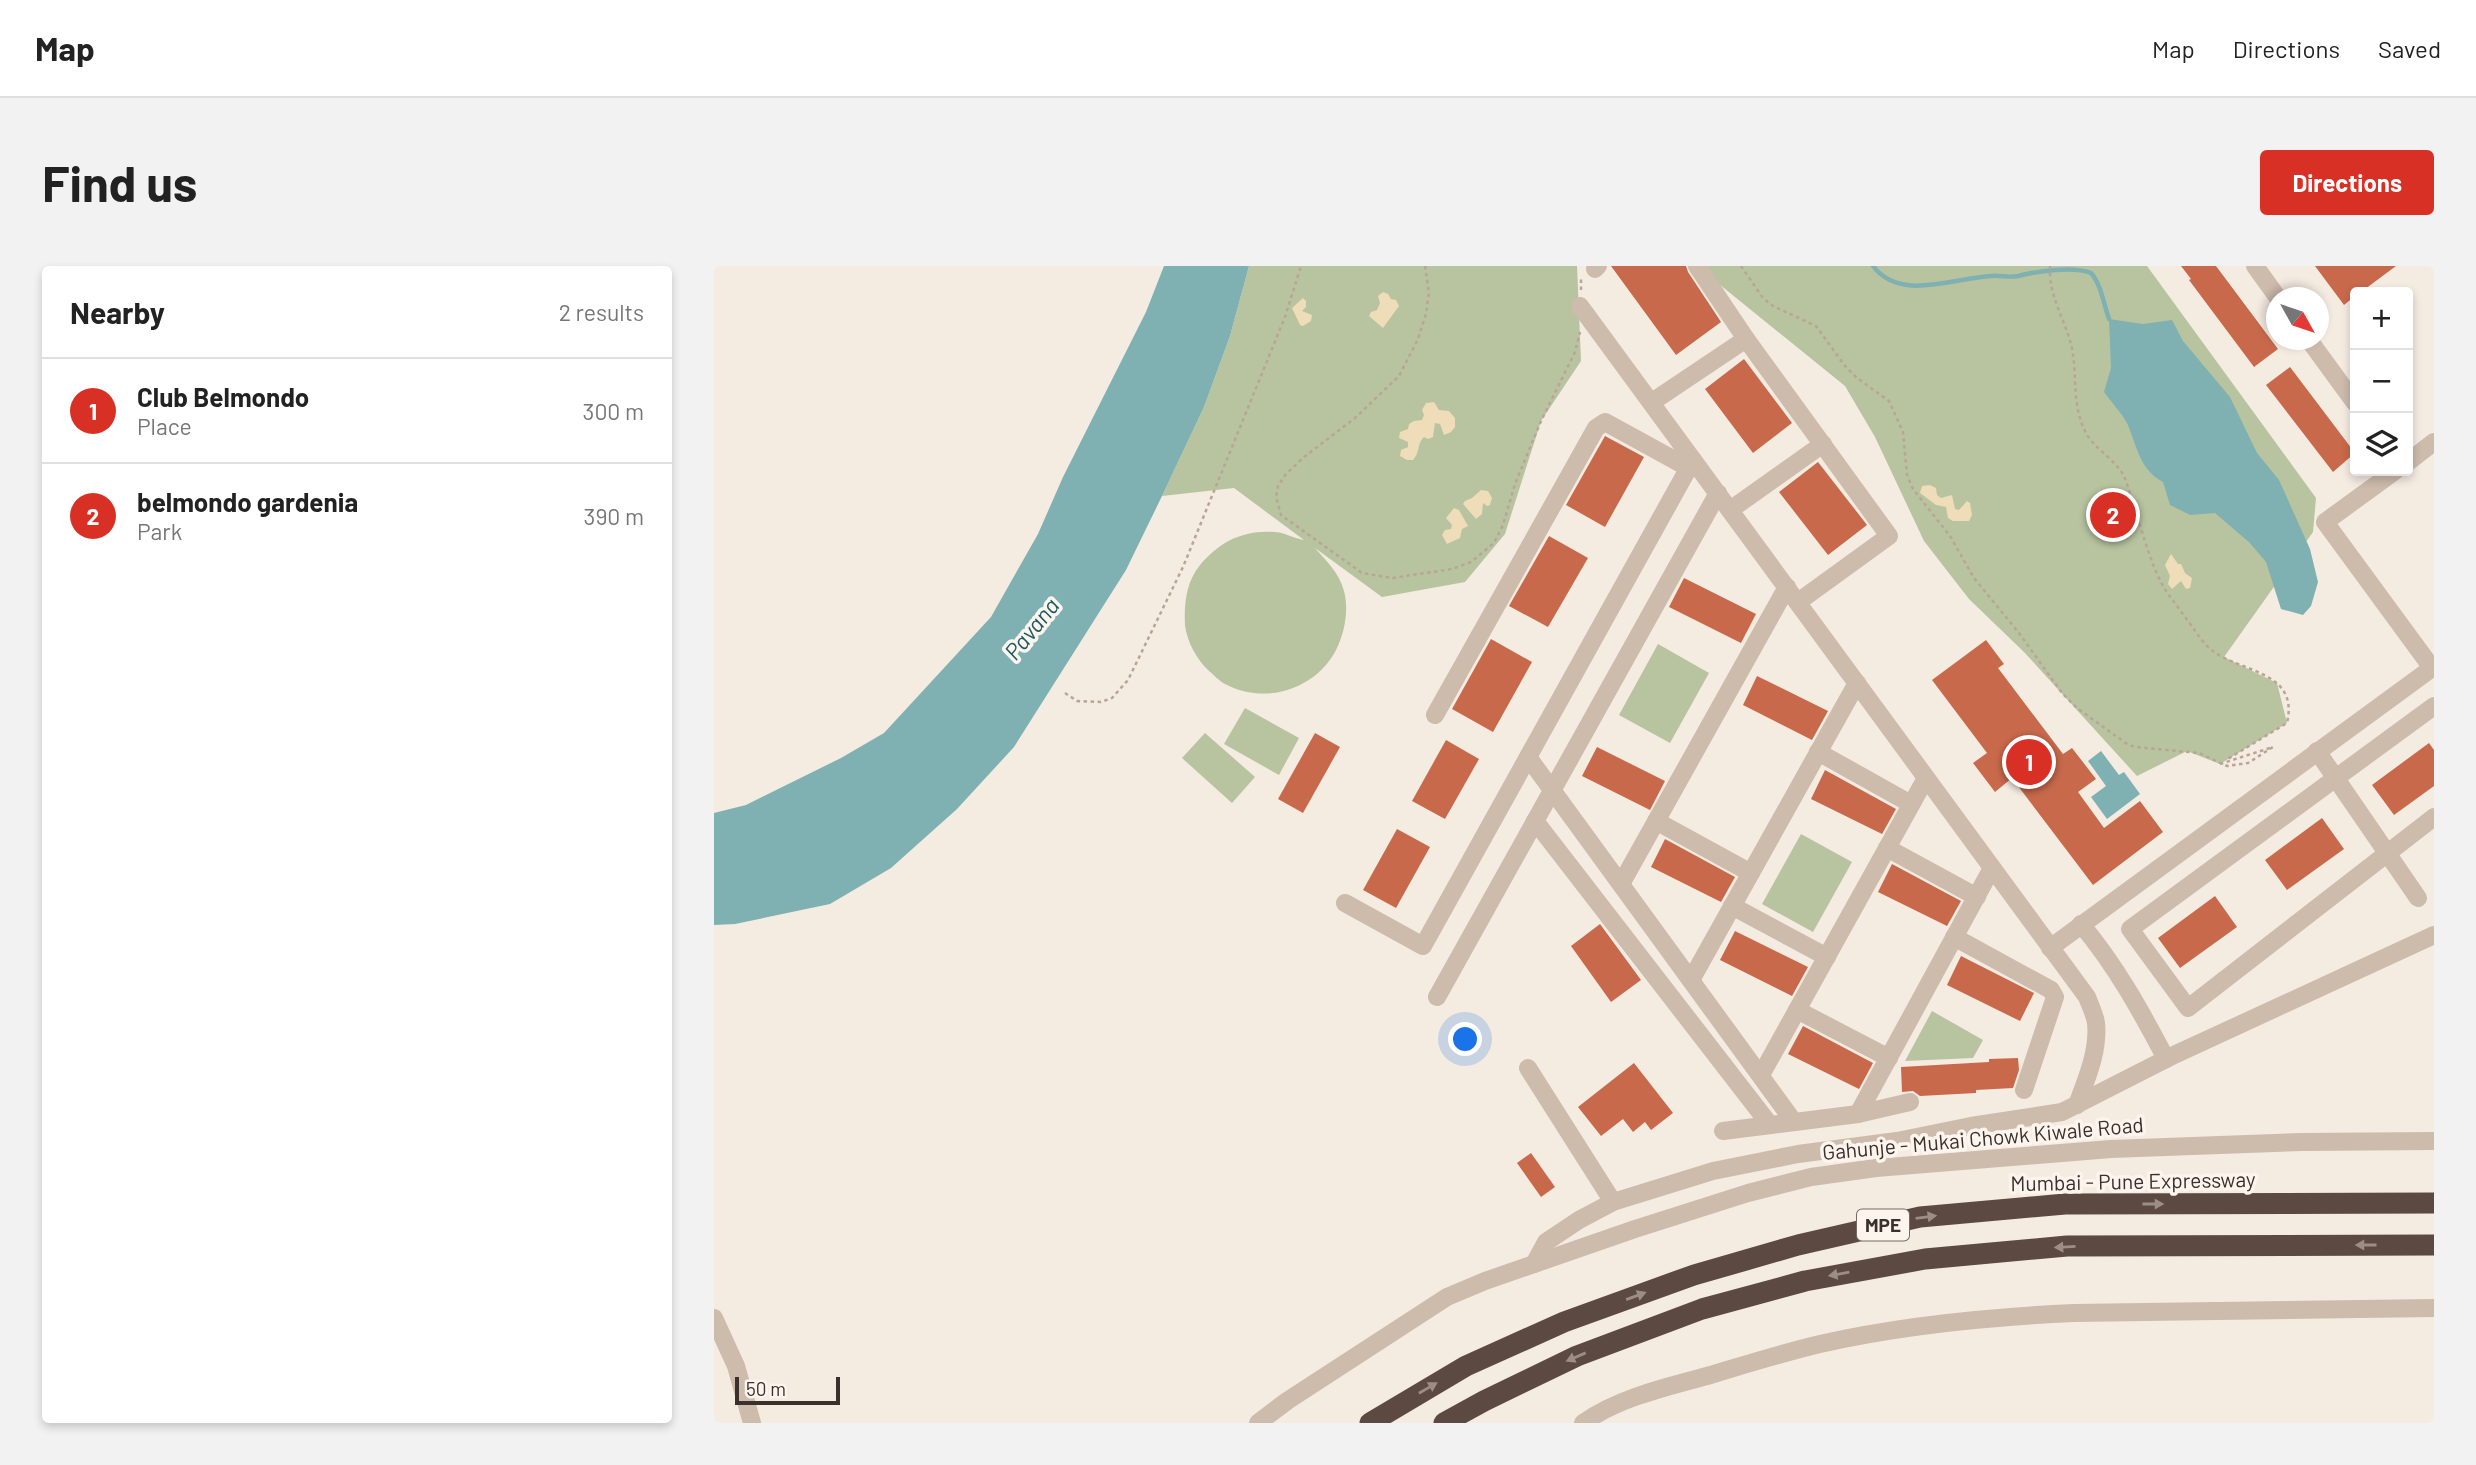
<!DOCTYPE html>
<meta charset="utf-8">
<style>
body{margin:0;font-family:Barlow,sans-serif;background:#f2f2f2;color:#222}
.controls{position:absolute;right:21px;top:21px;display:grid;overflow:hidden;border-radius:7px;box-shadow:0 4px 10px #0003}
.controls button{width:63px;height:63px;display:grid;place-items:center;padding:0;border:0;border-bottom:2px solid #e0e0e0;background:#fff;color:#222;font:35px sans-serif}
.compass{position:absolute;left:1552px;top:21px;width:63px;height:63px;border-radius:50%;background:#fff;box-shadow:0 4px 10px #0003;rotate:130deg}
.scale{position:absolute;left:21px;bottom:18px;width:105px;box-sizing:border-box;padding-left:7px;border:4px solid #3b302b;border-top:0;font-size:19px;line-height:24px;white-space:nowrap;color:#3b302b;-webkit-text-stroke:5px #fbf5ee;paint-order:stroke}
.you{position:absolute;left:752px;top:774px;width:24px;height:24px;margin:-18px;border:5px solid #fff;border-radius:50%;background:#1a73e8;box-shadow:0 0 0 10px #1a73e833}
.badge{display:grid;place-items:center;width:46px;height:46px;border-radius:50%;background:#d93025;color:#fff;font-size:23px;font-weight:700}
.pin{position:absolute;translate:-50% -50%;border:4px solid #fff;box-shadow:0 2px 7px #0006}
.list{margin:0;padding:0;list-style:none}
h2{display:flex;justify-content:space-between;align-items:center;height:91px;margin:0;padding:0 28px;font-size:30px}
h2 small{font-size:23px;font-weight:400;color:#767676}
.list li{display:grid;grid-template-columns:46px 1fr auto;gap:21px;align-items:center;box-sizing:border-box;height:105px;padding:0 28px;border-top:2px solid #e0e0e0}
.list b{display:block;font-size:26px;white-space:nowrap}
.list p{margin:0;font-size:23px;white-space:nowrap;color:#767676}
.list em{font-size:23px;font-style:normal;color:#767676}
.icon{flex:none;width:38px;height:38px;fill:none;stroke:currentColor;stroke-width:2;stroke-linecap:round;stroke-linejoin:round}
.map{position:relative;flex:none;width:1720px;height:1157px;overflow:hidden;border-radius:7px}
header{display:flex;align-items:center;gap:42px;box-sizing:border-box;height:98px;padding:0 35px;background:#fff;border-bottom:2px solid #e0e0e0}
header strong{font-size:33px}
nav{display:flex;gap:38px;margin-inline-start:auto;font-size:24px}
.intro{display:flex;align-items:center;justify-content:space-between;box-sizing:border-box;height:168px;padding:0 42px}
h1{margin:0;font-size:49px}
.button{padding:18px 32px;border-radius:7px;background:#d93025;color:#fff;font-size:24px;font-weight:700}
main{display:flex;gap:42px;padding:0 42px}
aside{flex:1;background:#fff;border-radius:7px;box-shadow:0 4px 10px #0003}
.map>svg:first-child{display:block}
.green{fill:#b8c4a0}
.sand{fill:#efdcb8}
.water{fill:#7fb0b2}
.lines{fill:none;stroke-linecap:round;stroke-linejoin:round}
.stream{stroke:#7fb0b2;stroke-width:4.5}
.building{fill:#c8694b}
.path{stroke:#b9a596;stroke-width:2.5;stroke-dasharray:3.5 3.5;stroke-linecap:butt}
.minor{stroke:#cdbbac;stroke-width:18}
.highway{stroke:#5c4a42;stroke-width:21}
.oneway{fill:#9c8e87}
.labels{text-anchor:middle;stroke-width:7;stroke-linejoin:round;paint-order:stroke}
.shield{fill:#fbf5ee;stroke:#756b66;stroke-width:2}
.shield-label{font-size:19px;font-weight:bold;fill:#3b302b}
.street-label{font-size:21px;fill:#3b302b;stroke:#fbf5ee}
.water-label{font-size:23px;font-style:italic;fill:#1f5a5e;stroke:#fbf5ee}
</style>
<header>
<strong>Map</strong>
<nav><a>Map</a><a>Directions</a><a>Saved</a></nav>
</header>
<div class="intro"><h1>Find us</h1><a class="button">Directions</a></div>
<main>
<aside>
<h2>Nearby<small>2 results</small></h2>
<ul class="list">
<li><span class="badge">1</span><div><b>Club Belmondo</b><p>Place</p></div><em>300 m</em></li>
<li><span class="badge">2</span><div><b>belmondo gardenia</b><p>Park</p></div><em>390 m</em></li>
</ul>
</aside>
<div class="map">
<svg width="1720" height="1157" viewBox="0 0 1720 1157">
<rect width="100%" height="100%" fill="#f4ebe1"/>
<!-- green -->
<g class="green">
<path d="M535,0H863L867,95L827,155L791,268L751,316L668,331L601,282C612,295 625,306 630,325C634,340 632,358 627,372C612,419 556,442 511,418C505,415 500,409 495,405C483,394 473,376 471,359C470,338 472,316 486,299C506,276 528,264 560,266C570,266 581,273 590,274L520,222L448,230L490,141L516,70Z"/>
<path d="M992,0H1433L1602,232L1599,266L1510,391L1563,417L1573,457L1506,498L1473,485L1423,510L1311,387L1255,333L1210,275L1161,171L1131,120L1000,14Z"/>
<path d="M944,378L995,407L956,477L905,449Z"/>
<path d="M531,442L585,472L565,509L510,478Z"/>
<path d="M491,467L541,511L518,537L468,492Z"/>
<path d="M1087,568L1138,596L1099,666L1048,638Z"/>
<path d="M1218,745L1269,774L1259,792L1191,795Z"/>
</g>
<!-- sand -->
<g class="sand">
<path d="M669,26L674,28L677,33L682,34L685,40L669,62L655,50L657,46L663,44L666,37L664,30Z"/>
<path d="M589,32L592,35V41L588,45L598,49L597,55L589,60L586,59L578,42Z"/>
<path d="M720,136L725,144L735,145L741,152V161L737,166L730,169L726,158L721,157L719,171L714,173L710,171C703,177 706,187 699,194H693L686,190L687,184L694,181V176L685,172L686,166L694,163L695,158L700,155L708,154L710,149L708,144L712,137Z"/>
<path d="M1216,219L1222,222L1223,229L1227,232L1238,229L1241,243L1245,244L1253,235L1256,237L1258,249L1255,255H1239L1234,252L1232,241L1222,239L1206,227L1208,220Z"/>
<path d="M767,224L774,225L778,232L776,239L773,240L769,237L768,248L762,253L749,238L751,235L758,232Z"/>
<path d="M740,242L745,244L754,260L748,263L746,272L733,278L728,269L731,264L737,263L738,259L732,252Z"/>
<path d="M1457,288L1464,298H1467L1471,307L1478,312L1476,322L1472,323L1467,315L1458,323L1454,318L1456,310L1451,299Z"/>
</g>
<!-- water -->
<g class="water">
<path d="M450,0H535L516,70L490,141L448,230L412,304L300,481L243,543L177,602L116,638L21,658L0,659V547L32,539L127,492L170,467L277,351L324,268L349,211L432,46Z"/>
<path d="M1395,53L1429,58L1458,54L1469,75L1516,131L1543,187L1565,214L1596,283L1604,316L1597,340L1589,349L1567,343L1552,296L1536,277L1501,247L1476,249L1456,239L1449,216C1425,203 1423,180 1413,157C1407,146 1397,136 1390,126L1397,102Z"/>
<path d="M1387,485L1405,509L1410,506L1426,528L1393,553L1377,531L1392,520L1374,495Z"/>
</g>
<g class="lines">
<!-- stream -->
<path class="stream" d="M1159,0C1186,36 1239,12 1277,10C1286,9 1295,12 1304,10C1324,5 1359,0 1377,7C1387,18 1390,39 1395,53"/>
</g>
<!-- building -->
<g class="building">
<path d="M897,0H972L974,6L1007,56L962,89Z"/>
<path d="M1467,0H1502L1564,83L1540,101L1475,14L1477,13Z"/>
<path d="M1601,0H1682L1647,26H1641V30L1630,39Z"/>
<path d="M1030,93L1078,157L1039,187L991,123Z"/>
<path d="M1576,101L1641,187L1619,206L1552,119Z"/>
<path d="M891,170L930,191L891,261L852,239Z"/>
<path d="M1104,196L1153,259L1114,289L1065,226Z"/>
<path d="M835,270L874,292L834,361L795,340Z"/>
<path d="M970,312L1042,348L1027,377L955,341Z"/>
<path d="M777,373L818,396L779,466L738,443Z"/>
<path d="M1272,374L1290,398L1284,402L1349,488L1358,482L1382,513L1364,526L1390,562L1426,535L1449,566L1379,619L1298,512L1281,526L1259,497L1273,487L1218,414Z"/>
<path d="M1043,410L1114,445L1098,474L1029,439Z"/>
<path d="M601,467L626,481L589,547L564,533Z"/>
<path d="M732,474L765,493L731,553L698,535Z"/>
<path d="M1715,477L1720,484V520L1680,549L1658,519Z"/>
<path d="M883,481L951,515L936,544L868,510Z"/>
<path d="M1111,504L1182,543L1168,568L1097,533Z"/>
<path d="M1608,552L1630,583L1573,624L1551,594Z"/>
<path d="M683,563L716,581L682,642L649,624Z"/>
<path d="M951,573L1021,611L1007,636L937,601Z"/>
<path d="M1178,598L1247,635L1233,660L1164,626Z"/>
<path d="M1501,630L1523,661L1466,702L1444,672Z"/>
<path d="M886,658L927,714L897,736L857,680Z"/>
<path d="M1021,665L1094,701L1078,730L1006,694Z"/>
<path d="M1247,690L1320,727L1306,755L1233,719Z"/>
<path d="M1089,760L1159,797L1145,823L1074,788Z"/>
<path d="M1304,792L1305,804L1299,822L1262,824V827L1206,830L1199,825L1188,826L1187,801L1275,796V793Z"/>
<path d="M920,797L959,847L937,864L931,856L919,866L909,853L887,870L864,841Z"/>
<path d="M817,887L841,921L827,931L803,897Z"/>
</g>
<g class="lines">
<!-- path -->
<g class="path">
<path d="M711,0L715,27L712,48L704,73L685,110L641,152L590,191L572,208L564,220L562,231L567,249L648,307L678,312L738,303L757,296L780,277L789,259L801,218L827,155L861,86L866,66"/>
<path d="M1027,0L1049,32L1059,40L1102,60L1131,100L1143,112L1175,135L1189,166L1193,209L1199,223L1236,270L1260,312L1305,367L1348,427L1363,442L1413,478L1421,481L1485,487L1513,500L1534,497L1559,481L1506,498"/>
<path d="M1336,0C1334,28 1350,52 1357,78C1364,107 1357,137 1371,165C1379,182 1400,192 1410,210C1423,243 1434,297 1452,325C1458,334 1465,342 1471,351C1479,361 1485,372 1494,381C1521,407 1586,402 1573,457L1512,494"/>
<path d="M867,24V10"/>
<path d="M351,427L363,435L387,436L398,432L414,414L469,301L571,51L587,0"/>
</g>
<!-- minor -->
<g class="minor">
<path d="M1541,0L1564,32"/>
<path d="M881,3L884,0"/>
<path d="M866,40L1373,731C1376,739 1381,749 1382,757C1385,785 1372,814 1363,839"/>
<path d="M1032,73L1175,270L1084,336"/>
<path d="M1595,74L1641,137"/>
<path d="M938,136L1032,73L983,0"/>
<path d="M1694,196L1720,176"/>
<path d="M1016,244L1109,178"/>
<path d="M1720,440L1416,663L1474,742L1720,551"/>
<path d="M721,449L882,162L891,156L975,202"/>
<path d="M1603,485L1704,632"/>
<path d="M1104,486L1197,538"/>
<path d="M814,491L1080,856"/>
<path d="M821,555L1056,859"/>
<path d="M942,555L1037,607"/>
<path d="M1173,582L1263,631"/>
<path d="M907,618L1073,321"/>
<path d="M631,637L709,680L979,194"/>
<path d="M1018,640L1113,691"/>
<path d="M1367,658C1402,700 1427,745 1452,793"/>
<path d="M1240,671L1337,724L1341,731L1310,824"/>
<path d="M1336,682L1718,402L1611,256L1681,205"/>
<path d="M977,714L1143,417"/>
<path d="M723,731L1004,227"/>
<path d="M1083,744L1175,792"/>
<path d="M814,802L899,936"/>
<path d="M1047,809L1212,512"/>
<path d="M1144,848L1278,602"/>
<path d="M1009,865L1144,848L1196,836"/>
<path d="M820,998L832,976L865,954L899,936L999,905L1084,888L1183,875L1257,860L1348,846L1460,789L1720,669"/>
<path d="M0,1052L22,1100L38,1157"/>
<path d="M544,1157L573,1135L733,1031L771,1015L921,963L1034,927L1097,911L1162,902L1397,883L1587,876L1720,875"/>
<path d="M869,1157C904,1132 952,1121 993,1110C1030,1099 1068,1087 1106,1078C1189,1059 1274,1051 1360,1047L1720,1042"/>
</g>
<!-- highway -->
<g class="highway">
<path d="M656,1157L752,1100L850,1056L980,1009L1084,979L1206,951L1351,938L1720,937"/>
<path d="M730,1157L770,1135L863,1090L988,1043L1091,1015L1211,993L1353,980L1720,979"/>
</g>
</g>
<!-- one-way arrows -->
<defs><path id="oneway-solid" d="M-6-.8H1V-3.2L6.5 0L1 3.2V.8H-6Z" transform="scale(1.75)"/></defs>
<g class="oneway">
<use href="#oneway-solid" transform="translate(1439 938)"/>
<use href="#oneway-solid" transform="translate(1212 951) rotate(-7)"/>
<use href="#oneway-solid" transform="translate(1652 979) rotate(180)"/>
<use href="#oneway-solid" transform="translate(1351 981) rotate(177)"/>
<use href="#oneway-solid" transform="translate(1125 1008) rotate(170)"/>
<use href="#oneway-solid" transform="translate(922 1030) rotate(-20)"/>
<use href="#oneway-solid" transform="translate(862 1091) rotate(157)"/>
<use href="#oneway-solid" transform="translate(714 1122) rotate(-30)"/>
</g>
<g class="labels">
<!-- shield labels -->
<rect class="shield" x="1143" y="943.5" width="52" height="31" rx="5"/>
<g class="shield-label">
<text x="1169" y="966">MPE</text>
</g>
<!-- street labels -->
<g class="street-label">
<text transform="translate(1269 873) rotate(-5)" y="7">Gahunje - Mukai Chowk Kiwale Road</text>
<text transform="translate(1419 916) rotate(-1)" y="7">Mumbai - Pune Expressway</text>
</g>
<!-- water labels -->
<g class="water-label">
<text transform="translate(318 363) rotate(-51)" y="8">Pavana</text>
</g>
</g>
</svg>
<div class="controls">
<button>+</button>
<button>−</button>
<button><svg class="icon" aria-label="layers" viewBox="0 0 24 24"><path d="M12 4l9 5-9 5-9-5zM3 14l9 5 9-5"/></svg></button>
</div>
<svg class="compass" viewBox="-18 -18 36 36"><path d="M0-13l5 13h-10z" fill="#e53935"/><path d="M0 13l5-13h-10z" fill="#767676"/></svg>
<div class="scale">50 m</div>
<div class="you"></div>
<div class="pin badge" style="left:1315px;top:496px">1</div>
<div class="pin badge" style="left:1399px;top:249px">2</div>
</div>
</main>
